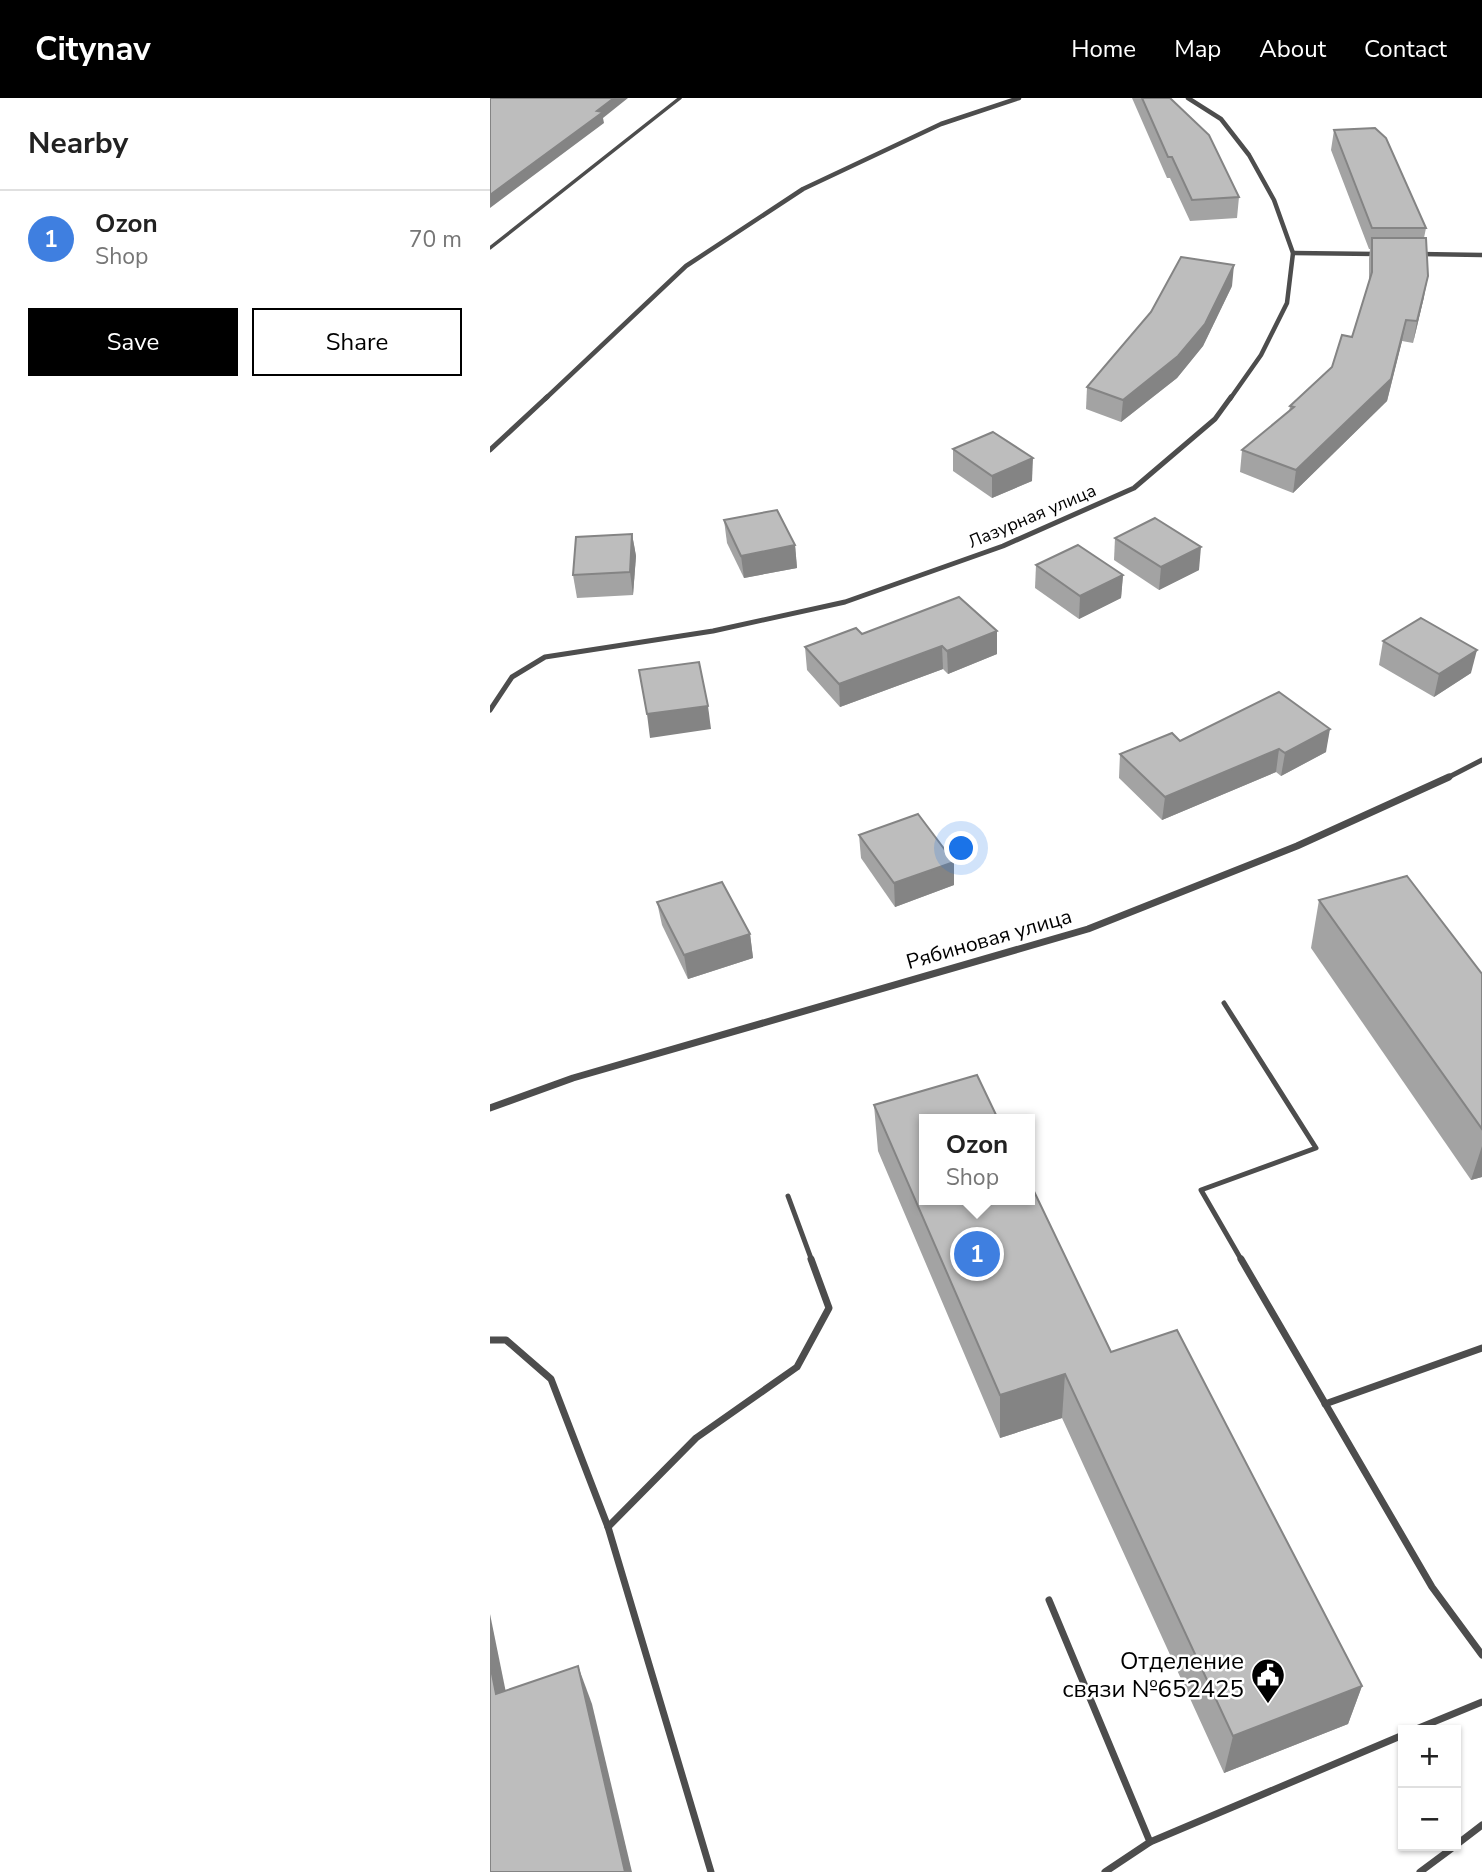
<!DOCTYPE html>
<meta charset="utf-8">
<style>
body{margin:0;font-family:"Nunito Sans",sans-serif;background:#f2f2f2;color:#222}
.controls{position:absolute;right:21px;bottom:21px;display:grid;overflow:hidden;border-radius:0px;box-shadow:0 2px 5px #0004}
.controls button{width:63px;height:63px;display:grid;place-items:center;padding:0;border:0;border-bottom:2px solid #e0e0e0;background:#fff;color:#222;font:35px sans-serif}
.you{position:absolute;left:472px;top:751px;width:24px;height:24px;margin:-18px;border:5px solid #fff;border-radius:50%;background:#1a73e8;box-shadow:0 0 0 10px #1a73e833}
.badge{display:grid;place-items:center;width:46px;height:46px;border-radius:50%;background:#000;color:#fff;font-size:23px;font-weight:700}
.pin{position:absolute;translate:-50% -50%;border:4px solid #fff;box-shadow:0 2px 7px #0006}
.popup{position:absolute;left:429px;top:1016px;width:116px;height:91px;box-sizing:border-box;display:grid;place-content:center;border-radius:0px;background:#fff;filter:drop-shadow(0 2px 5px #0005);font-size:23px;white-space:nowrap;color:#767676}
.popup b{font-size:26px;color:#222}
.popup::after{content:'';position:absolute;left:50%;top:100%;margin-left:-14px;border:14px solid transparent;border-top-color:#fff}
.list{margin:0;padding:0;list-style:none}
h2{display:flex;justify-content:space-between;align-items:center;height:91px;margin:0;padding:0 28px;font-size:30px}
h2 small{font-size:23px;font-weight:400;color:#767676}
.list li{display:grid;grid-template-columns:46px 1fr auto;gap:21px;align-items:center;box-sizing:border-box;height:98px;padding:0 28px;border-top:2px solid #e0e0e0}
.list b{display:block;font-size:26px;white-space:nowrap}
.list p{margin:0;font-size:23px;white-space:nowrap;color:#767676}
.list em{font-size:23px;font-style:normal;color:#767676}
.actions{display:flex;gap:14px;padding:21px 28px}
.actions a{flex:1;padding:16px 0;border:2px solid #000;border-radius:0px;text-align:center;font-size:24px;color:#000}
.actions .main{background:#000;color:#fff}
.map{position:relative;flex:none;width:992px;height:1774px;overflow:hidden}
header{display:flex;align-items:center;gap:42px;box-sizing:border-box;height:98px;padding:0 35px;background:#000;color:#fff}
header strong{font-size:33px}
nav{display:flex;gap:38px;margin-inline-start:auto;font-size:24px}
main{display:flex}
aside{flex:1;background:#fff}
.map>svg:first-child{display:block}
.lines{fill:none;stroke-linecap:round;stroke-linejoin:round}
.service-far2{stroke:#4d4d4d;stroke-width:3.5}
.service-far1{stroke:#4d4d4d;stroke-width:5}
.service{stroke:#4d4d4d;stroke-width:7}
.minor-far2{stroke:#4d4d4d;stroke-width:4.5}
.minor-far1{stroke:#4d4d4d;stroke-width:5}
.minor{stroke:#4d4d4d;stroke-width:7}
.wall{fill:#a3a3a3}
.shaded-wall{fill:#848484}
.building{fill:#bdbdbd;stroke:#848484;stroke-width:2}
.labels{text-anchor:middle;stroke-width:5;stroke-linejoin:round;paint-order:stroke}
.far-street-label{font-size:18px;fill:#000;stroke:#fff}
.street-label{font-size:21px;fill:#000;stroke:#fff}
.near-poi-label{font-size:24px;fill:#000;stroke:#fff;text-anchor:end}
</style>
<header>
<strong>Citynav</strong>
<nav><a>Home</a><a>Map</a><a>About</a><a>Contact</a></nav>
</header>
<main>
<aside>
<h2>Nearby<small></small></h2>
<ul class="list">
<li><span class="badge" style="background:#3f7fe0">1</span><div><b>Ozon</b><p>Shop</p></div><em>70 m</em></li>
</ul>
<div class="actions"><a class="main">Save</a><a>Share</a></div>
</aside>
<div class="map">
<svg width="992" height="1774" viewBox="0 0 992 1774">
<rect width="100%" height="100%" fill="#fff"/>
<g class="lines">
<!-- service-far2 -->
<path class="service-far2" d="M0,150L190,0"/>
<!-- service-far1 -->
<g class="service-far1">
<path d="M734,905L826,1050L711,1092L752,1163"/>
<path d="M298,1098L322,1163"/>
</g>
<!-- service -->
<g class="service">
<path d="M751,1161L942,1489L992,1557"/>
<path d="M0,1242H16L61,1281L118,1429L221,1774"/>
<path d="M835,1306L992,1250"/>
<path d="M118,1429L206,1340L307,1269L339,1210L321,1161"/>
<path d="M559,1502L660,1744L615,1774"/>
<path d="M924,1632L992,1604"/>
<path d="M660,1744L913,1637"/>
<path d="M966,1747L992,1727"/>
<path d="M930,1774L965,1748"/>
</g>
<!-- minor-far2 -->
<g class="minor-far2">
<path d="M698,0L731,21L759,57L784,102L803,155L797,205L771,257L740,301"/>
<path d="M803,155L886,156"/>
<path d="M930,156L992,157"/>
<path d="M55,301L196,168L313,91L451,26L529,0"/>
</g>
<!-- minor-far1 -->
<g class="minor-far1">
<path d="M0,352L57,299"/>
<path d="M0,612L22,579L55,559L223,533L355,504L513,448L644,390L725,321L741,299"/>
<path d="M955,681L992,662"/>
</g>
<!-- minor -->
<path class="minor" d="M0,1010L83,980L598,831L807,748L959,679"/>
</g>
<!-- wall -->
<g class="wall">
<path d="M642,0H680L749,99L747,120L700,123L680,80H677Z"/>
<path d="M844,32L936,130L934,140V199L923,245L912,243L897,303L803,395L750,374L752,352L799,314L800,308L842,269L862,239L879,185V161L880,151H879L841,52Z"/>
<path d="M742,188L713,248L687,280L631,324L596,311L597,289Z"/>
<path d="M463,351L542,383L502,400L463,373Z"/>
<path d="M234,422L305,447L307,470L254,480L237,445Z"/>
<path d="M142,436L146,458L143,497L87,500L83,477Z"/>
<path d="M625,440L709,472L669,492L624,462Z"/>
<path d="M546,467L633,477L631,500L589,521L545,490Z"/>
<path d="M507,533V556L458,576L453,571L350,609L317,572L315,549L372,536Z"/>
<path d="M893,543L981,575L944,599L889,567Z"/>
<path d="M690,643L836,654L791,678L786,674L672,722L629,680L630,656Z"/>
<path d="M369,737L464,787L405,809L371,760Z"/>
<path d="M829,802L992,876V1079L981,1082L821,850Z"/>
<path d="M167,804L260,836L263,860L198,881L172,827Z"/>
<path d="M384,1007L621,1254L872,1588L858,1626L734,1675L572,1320L510,1340L388,1053Z"/>
</g>
<!-- shaded-wall -->
<g class="shaded-wall">
<path d="M124,0H138L113,20L114,25L0,110V97Z"/>
<path d="M744,167L742,188L713,248L687,280L631,324L633,302Z"/>
<path d="M938,178L934,199L923,245L927,223Z"/>
<path d="M916,222L912,243L897,303L803,395L806,372Z"/>
<path d="M543,360L542,383L502,400V378Z"/>
<path d="M142,436L146,458L143,497L140,474Z"/>
<path d="M305,447L307,470L254,480L251,458Z"/>
<path d="M711,449L709,472L669,492L671,469Z"/>
<path d="M633,477L631,500L589,521L590,498Z"/>
<path d="M507,533V556L458,576L457,553Z"/>
<path d="M452,548L453,571L350,609L349,586Z"/>
<path d="M987,552L981,575L944,599L949,576Z"/>
<path d="M218,608L221,631L160,640L157,616Z"/>
<path d="M840,631L836,654L791,678L795,655Z"/>
<path d="M789,651L786,674L672,722L675,699Z"/>
<path d="M464,764V787L405,809L404,785Z"/>
<path d="M260,836L263,860L198,881L194,857Z"/>
<path d="M992,1048V1079L981,1082Z"/>
<path d="M575,1276L572,1320L510,1340V1297Z"/>
<path d="M0,1516L24,1634L6,1596L0,1566Z"/>
<path d="M88,1568L102,1606L142,1774H135Z"/>
<path d="M872,1588L858,1626L734,1675L743,1638Z"/>
</g>
<!-- building -->
<g class="building">
<path d="M0,0H124L107,13L113,14L0,97Z"/>
<path d="M652,0H680L719,37L749,99L702,102L682,59H678Z"/>
<path d="M885,30L896,40L936,130H882L844,32Z"/>
<path d="M882,140H936L938,178L927,223L916,222L901,281L806,372L752,352L804,309L800,308L842,269L852,237L862,239L882,174Z"/>
<path d="M691,159L744,167L715,226L688,258L633,302L597,289L661,214Z"/>
<path d="M503,334L543,360L502,378L463,351Z"/>
<path d="M287,412L305,447L251,458L234,422Z"/>
<path d="M665,420L711,449L671,469L625,440Z"/>
<path d="M142,436L140,474L83,477L86,439Z"/>
<path d="M588,447L633,477L590,498L546,467Z"/>
<path d="M469,499L507,533L457,553L452,548L349,586L315,549L366,530L372,536Z"/>
<path d="M931,520L987,552L949,576L893,543Z"/>
<path d="M209,564L218,608L157,616L149,572Z"/>
<path d="M789,594L840,631L795,655L789,651L675,699L630,656L682,635L690,643Z"/>
<path d="M428,716L464,764L404,785L369,737Z"/>
<path d="M917,778L992,876V1031L829,802Z"/>
<path d="M232,784L260,836L194,857L167,804Z"/>
<path d="M487,977L508,1021H435V1102H540V1085L621,1254L687,1232L872,1588L743,1638L575,1276L510,1297L384,1007Z"/>
<path d="M0,1566L6,1596L88,1568L135,1774H0Z"/>
</g>
<!-- icons -->
<defs>
<g id="civic-pin" transform="scale(1.75)"><path d="M0 17L-7.5 6A9.5 9.5 0 1 1 7.5 6Z" fill="#000" stroke="#fff"/><path d="M-.6-6.5H3V-4.5H.6V-3L4-1V1h2V6H-6V1h2V-1L-.6-3ZM-1.2 2.5V6h2.4V2.5Z" fill="#fff"/></g>
</defs>
<g fill-rule="evenodd">
<use href="#civic-pin" x="778" y="1577"/>
</g>
<g class="labels">
<!-- far-street labels -->
<g class="far-street-label">
<text transform="translate(542 418) rotate(-23)" y="6">Лазурная улица</text>
</g>
<!-- street labels -->
<g class="street-label">
<text transform="translate(499 841) rotate(-16)" y="7">Рябиновая улица</text>
</g>
<!-- near-poi labels -->
<g class="near-poi-label">
<text x="754" y="1571">Отделение<tspan x="754" dy="28">связи №652425</tspan></text>
</g>
</g>
</svg>
<div class="controls">
<button>+</button>
<button>−</button>
</div>
<div class="you"></div>
<div class="pin badge" style="left:487px;top:1156px;background:#3f7fe0">1</div>
<div class="popup"><b>Ozon</b>Shop</div>
</div>
</main>
